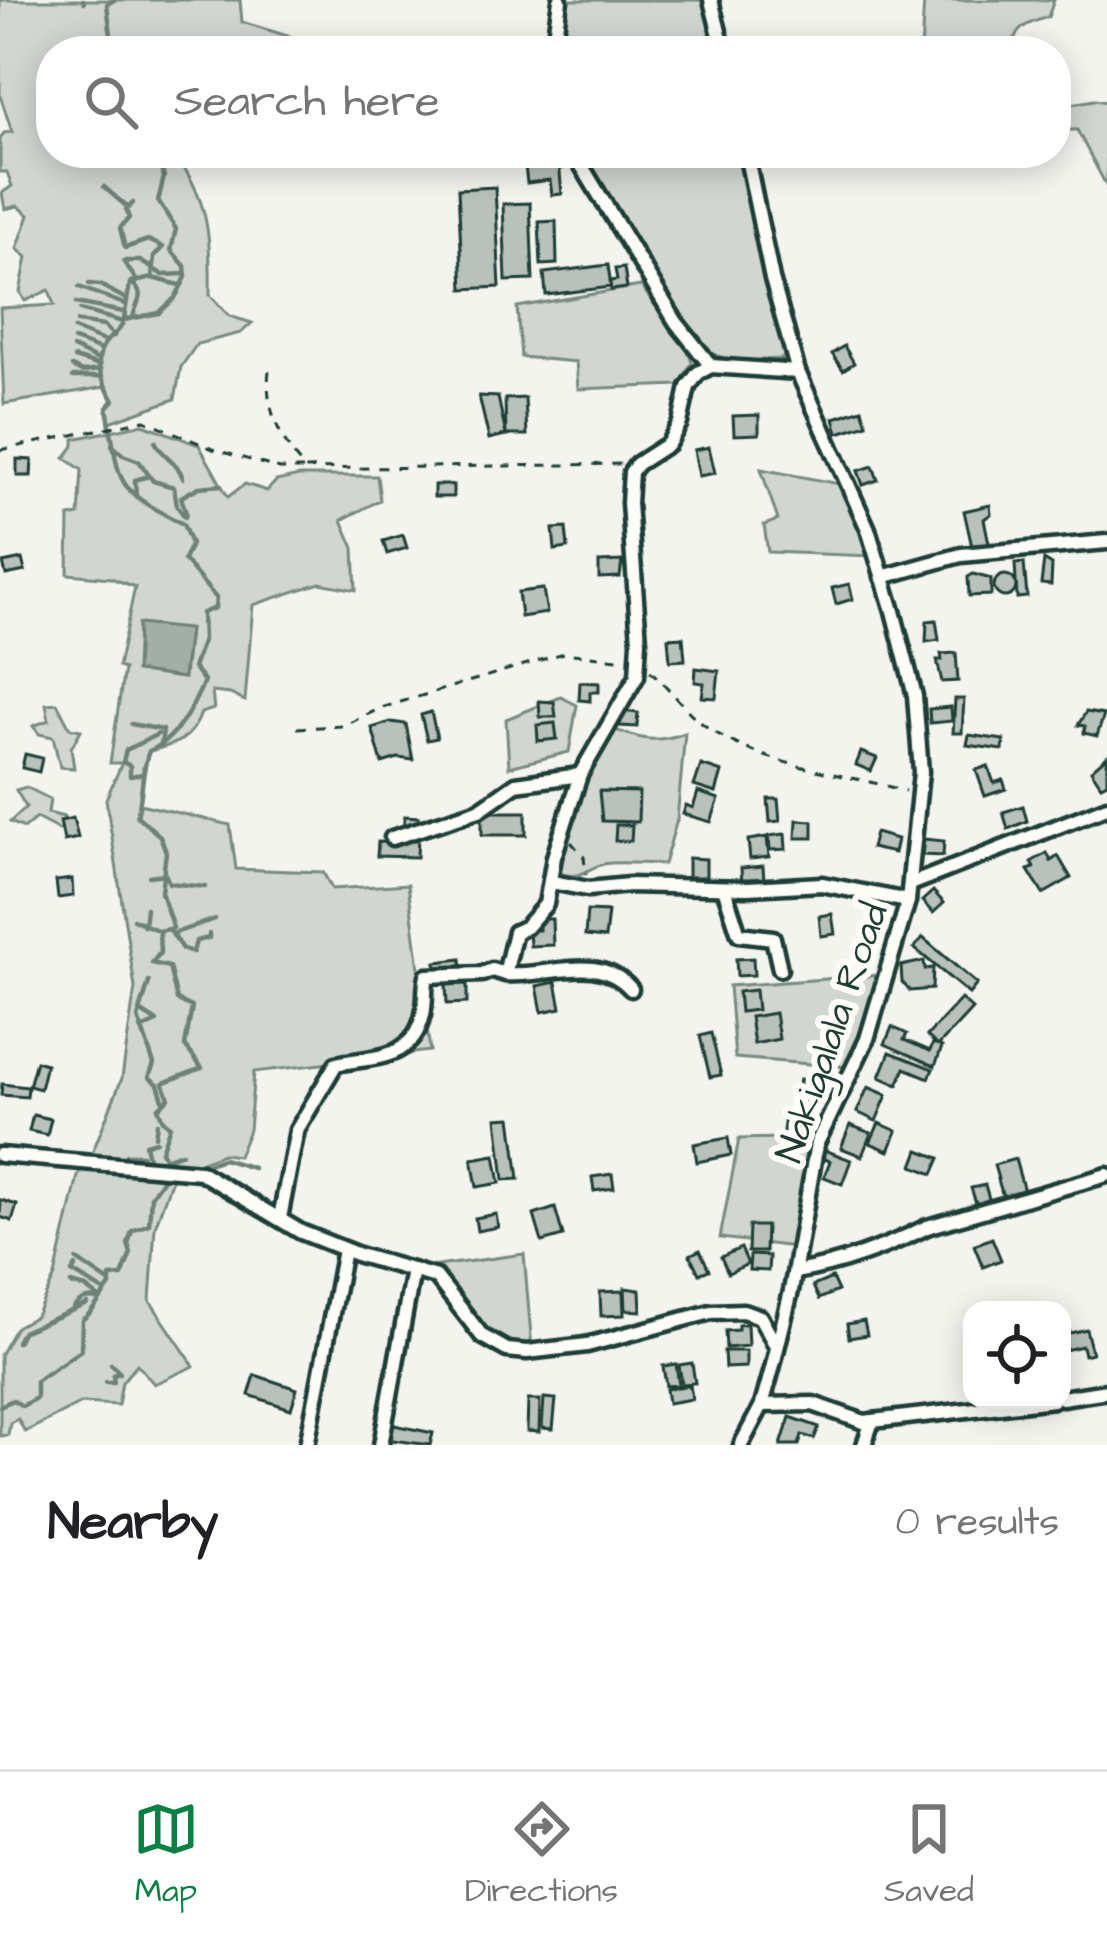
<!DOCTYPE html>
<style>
body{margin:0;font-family:"Architects Daughter",sans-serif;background:#f6f6f6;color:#202124}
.controls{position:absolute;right:36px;bottom:36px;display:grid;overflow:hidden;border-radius:24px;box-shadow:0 6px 30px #0003}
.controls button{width:108px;height:108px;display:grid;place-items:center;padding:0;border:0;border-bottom:3px solid #e0e0e0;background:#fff;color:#202124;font:60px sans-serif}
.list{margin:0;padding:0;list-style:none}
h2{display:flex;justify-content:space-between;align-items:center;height:156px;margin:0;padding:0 48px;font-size:51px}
h2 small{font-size:39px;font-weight:400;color:#757577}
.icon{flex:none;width:66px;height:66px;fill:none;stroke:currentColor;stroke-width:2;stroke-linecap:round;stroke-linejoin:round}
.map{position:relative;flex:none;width:1107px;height:1445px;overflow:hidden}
.search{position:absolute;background:#fff;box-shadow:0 6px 30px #0003;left:36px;right:36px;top:36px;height:132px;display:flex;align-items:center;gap:30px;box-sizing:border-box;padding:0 42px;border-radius:48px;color:#757577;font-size:45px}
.sheet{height:324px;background:#fff}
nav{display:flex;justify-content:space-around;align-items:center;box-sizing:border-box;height:168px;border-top:3px solid #e0e0e0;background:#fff;font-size:33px;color:#757577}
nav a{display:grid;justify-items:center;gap:6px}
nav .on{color:#0b8043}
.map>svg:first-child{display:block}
.green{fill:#d1d6d1;stroke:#788a82;stroke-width:3;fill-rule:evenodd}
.water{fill:#a3aea7;stroke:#6e8179;stroke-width:3}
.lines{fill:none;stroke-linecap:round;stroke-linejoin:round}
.stream{stroke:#6e8179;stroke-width:4.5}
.building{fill:#b9c1bb;stroke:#1f3d34;stroke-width:3}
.street-casing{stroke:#1f3d34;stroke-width:21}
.path{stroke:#1f3d34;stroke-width:3;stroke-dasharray:9 9;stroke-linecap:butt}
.street{stroke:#fdfcf7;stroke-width:12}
.labels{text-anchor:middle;stroke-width:12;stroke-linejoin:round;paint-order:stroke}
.street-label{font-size:39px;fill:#1f3d34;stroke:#fdfcf7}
</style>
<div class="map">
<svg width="1107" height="1445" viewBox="0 0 1107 1445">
<rect width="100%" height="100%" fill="#f4f4ef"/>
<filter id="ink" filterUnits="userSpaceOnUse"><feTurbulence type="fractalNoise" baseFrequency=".00833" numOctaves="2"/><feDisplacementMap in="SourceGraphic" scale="24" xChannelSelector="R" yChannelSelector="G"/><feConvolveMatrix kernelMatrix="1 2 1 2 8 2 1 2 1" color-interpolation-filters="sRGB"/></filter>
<g filter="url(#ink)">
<!-- green -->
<g class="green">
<path d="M0,0H240L242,22L291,37L286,51H51V153H181L179,161C210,202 211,246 210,295L229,316L252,323L241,333L197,344L181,367L175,399L110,422L107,408L113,400L105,387L4,404L0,308L54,305L49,290L25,301L20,292L27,257L17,249L29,215L18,206L5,209L2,193L12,186L7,172H0V139L4,133L12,132L0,95Z"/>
<path d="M564,0H708L718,51H558L566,10Z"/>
<path d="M924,0H1054L1048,17C1026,24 1015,27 1011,51H921Z"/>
<path d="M1094,100L1107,102V187L1077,130H1056V119L1072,104Z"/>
<path d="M582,153H740L786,353L782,359C739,361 721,367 688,335Z"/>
<path d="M641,286L689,353L692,363L679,385L578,389L576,362L521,357L517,307Z"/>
<path d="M143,424L199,445L228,497L245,484L267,491L276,481L299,476H377L380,500L342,520L354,548L356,590L320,583L253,605L245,701L230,694L212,692L214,709L201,713C192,740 175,745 149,751L143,767L140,804L230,825L236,869L323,872L332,889L408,884L430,1051L254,1072L249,1130L238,1156L223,1154L191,1166L91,1156L122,1078L135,988L106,799L122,763H110L124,669L118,667L135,587L111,578L68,574L69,517L79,515L82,470L65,458L74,446V439ZM139,624L189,630L184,678L146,673Z"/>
<path d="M761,469L840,484L872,556L768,552L764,525L778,520Z"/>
<path d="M561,697L577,705L569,752L509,767L506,719Z"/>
<path d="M57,703L70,728L81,730L71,748L74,768L60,767L53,737L39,734L33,726L49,720L46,704Z"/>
<path d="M605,726C636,738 653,745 685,733L677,820L664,864C647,864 629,862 611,863C586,864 584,885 553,870L565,825Z"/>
<path d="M26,787L50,799L48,813L64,817L63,826L59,830L36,818L24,828L10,822L26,807L16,790Z"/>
<path d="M881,975L847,1067L735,1058L729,986Z"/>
<path d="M782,1138L814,1140L795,1247L720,1238L739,1139Z"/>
<path d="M104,1168L174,1173L155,1227L150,1301L194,1366L154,1384L137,1364L122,1382L118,1405L81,1403L25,1432L18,1419L10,1423L8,1435L0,1436V1355L16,1327L36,1316L55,1276L78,1176L82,1169Z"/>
<path d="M524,1254L532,1348L519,1351L478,1339L444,1272L437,1266Z"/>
</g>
<!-- water -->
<path class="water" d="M138,624L189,629L183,678L136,671Z"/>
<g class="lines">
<!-- stream -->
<g class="stream">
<path d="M83,0L84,2"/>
<path d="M113,51L107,4L114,0"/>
<path d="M157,153L164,177L158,201L176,229L171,250L185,266L186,277L175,298L159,313L124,320C120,333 113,333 105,343C92,361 103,385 114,400L107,408C121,484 110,487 183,524L191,544L184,560L216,598L215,608L202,613L203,640L193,668L204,681C194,706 175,741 149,751C141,772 143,794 137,816L160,836L166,852L161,892L173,928L159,931L160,953L152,963L169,967L177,1000L192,1007L185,1046L202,1068L163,1083L169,1098L158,1108L163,1120L170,1126L161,1151L168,1165"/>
<path d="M104,187L127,207"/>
<path d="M133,203L126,210L129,218L120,228L125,248L148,240L163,247L154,257L152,278L180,285"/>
<path d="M137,281L123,261H140L163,275L185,274"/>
<path d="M131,282C147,296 137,300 133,317"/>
<path d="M89,284L100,285L126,299"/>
<path d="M79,287L124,304"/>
<path d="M76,303L123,312"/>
<path d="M80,310L123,322"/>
<path d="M124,319L130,283L152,278"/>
<path d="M77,322L104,326L114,336"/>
<path d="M74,329L106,342"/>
<path d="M74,340L101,350"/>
<path d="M73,348L98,360"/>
<path d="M74,358L97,365"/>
<path d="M72,367L82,372L100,370"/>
<path d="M73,377H102"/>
<path d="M155,441C162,457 177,460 183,478"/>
<path d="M112,445L123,455L139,461L153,481L174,487L177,506L185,517"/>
<path d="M136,494L135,480L149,476"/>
<path d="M186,513L181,497L199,487L221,485"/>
<path d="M131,724L163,730L161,745"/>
<path d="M142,774L130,776V766L123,762L126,750L158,734"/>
<path d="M149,876L165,874L169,883L205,887"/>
<path d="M133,919L159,931"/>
<path d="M144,926L146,908"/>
<path d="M169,929L182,949L193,952L196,941L209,938V934"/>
<path d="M175,933L215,919"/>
<path d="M149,982L138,1018L154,1064L149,1077L158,1084L164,1103"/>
<path d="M140,1011L157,1022L141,1029"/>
<path d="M155,1136L157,1123"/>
<path d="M126,1155H142"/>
<path d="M167,1158L182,1153"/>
<path d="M128,1160L148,1158L145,1144L156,1141"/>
<path d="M198,1167L223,1159L253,1168"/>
<path d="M77,1260L109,1282"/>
<path d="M76,1266L72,1272L105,1292"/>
<path d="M71,1284L86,1288L98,1297"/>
<path d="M73,1309C79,1299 87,1297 98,1299"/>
<path d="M17,1342L22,1332L87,1304"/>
<path d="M552,1343L636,1326"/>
<path d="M106,1382H114L113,1375L120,1373L111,1364"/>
<path d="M0,1406L13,1400L22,1406L36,1398V1381L81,1350L82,1320C95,1311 100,1298 110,1286V1277L122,1276L131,1253L128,1244L132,1231L149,1224L151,1196L165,1176"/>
</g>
</g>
<!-- building -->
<g class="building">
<path d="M559,162L562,194L552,195L550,180L527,183L525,166Z"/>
<path d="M495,187L500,287L463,289L458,189Z"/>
<path d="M530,203L533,280L506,281L503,204Z"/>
<path d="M556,221L557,264L541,265L539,222Z"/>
<path d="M608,265L611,287L546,295L544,273Z"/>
<path d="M624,268L627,288L611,290L610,281L617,280L615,269Z"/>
<path d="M844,346L854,363L843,370L832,354Z"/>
<path d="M479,396L498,397L506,435L489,439Z"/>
<path d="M525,398L527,435H506L505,399Z"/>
<path d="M862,409L867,424L838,433L834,418Z"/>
<path d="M759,415V434L734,435L733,416Z"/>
<path d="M709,447L715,473L699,476L694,450Z"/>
<path d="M17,459L32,460L31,476H17Z"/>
<path d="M873,466L878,480L863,485L858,471Z"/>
<rect x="434" y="485" width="19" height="12"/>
<path d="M990,505L991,514L984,519L990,548L973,551L964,511Z"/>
<path d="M566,528L568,548L555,550L553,529Z"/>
<path d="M403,535L407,548L387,554L383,541Z"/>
<path d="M22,559L25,571L6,575L3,563Z"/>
<path d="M1044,560L1052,565L1051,585L1041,584Z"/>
<path d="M622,561L620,577L599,578V562Z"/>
<path d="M1024,563L1027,597L1017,598L1015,564Z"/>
<path d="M973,574L991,579V595L969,596L968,577Z"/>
<circle cx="1005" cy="586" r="11"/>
<path d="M849,584L853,599L836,604L832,588Z"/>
<path d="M543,589L547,613L521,617L518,592Z"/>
<path d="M936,620L939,640L926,642L927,621Z"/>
<path d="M683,637L685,660L670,661L668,638Z"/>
<path d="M956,653L958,681L942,682L937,660H942L941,654Z"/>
<path d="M696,668L719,671L716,698L702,697L704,683L695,682Z"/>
<path d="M580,682L599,683V692H590V701L579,700Z"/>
<path d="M955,699H964L962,733H953Z"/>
<path d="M539,701L554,702L556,717H540Z"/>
<path d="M951,707L952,721L930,723L929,709Z"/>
<path d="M621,711L638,713L637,727L620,726Z"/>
<path d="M431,712L437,738L427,740L421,715Z"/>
<path d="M1086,712L1104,715L1097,736L1084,733L1085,726L1078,725Z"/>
<path d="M391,722L406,724L413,760L398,758L382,763L372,728Z"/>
<path d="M555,723L557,739L538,741L537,725Z"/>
<path d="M969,735L1004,740L1003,750L967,745Z"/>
<path d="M861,752L877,758L871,771L856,765Z"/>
<path d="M25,754L42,758L39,772L22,768Z"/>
<path d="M1107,756V782L1101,785L1091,770Z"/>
<path d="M701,765L722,772L716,793L694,786Z"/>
<path d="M988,766L994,783L1003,780L1006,789L985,796L976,770Z"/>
<path d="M599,791L639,792L638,822L602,821Z"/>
<path d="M698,792L719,799L711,822L683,814L686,805L693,808Z"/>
<path d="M768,799H778L780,821L770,822Z"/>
<path d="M1023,806L1027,821L1008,829L1003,812Z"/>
<rect x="482" y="812" width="44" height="23"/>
<path d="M404,816L419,817L417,857L377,856L378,842L404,843Z"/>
<path d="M73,818L78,838L64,841L60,821Z"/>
<path d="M797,820L813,821V838H796Z"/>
<path d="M616,825H632L631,841H615Z"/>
<path d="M875,833L897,839L894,853L871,848Z"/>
<path d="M785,834L786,849L770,850L769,836Z"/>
<path d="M767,837L769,857L750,859L748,840Z"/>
<path d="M924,839L944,841L943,856L922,855Z"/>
<path d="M1047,853L1051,861L1058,856L1071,878L1043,894L1028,870L1034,868L1031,862Z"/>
<path d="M688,858L706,859V877H688Z"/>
<path d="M763,866L764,881L742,883L741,868Z"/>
<path d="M72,879L73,896L58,898L56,881Z"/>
<path d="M933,891L944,903L933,913L922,901Z"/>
<path d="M587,911L608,912L605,938L585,936Z"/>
<path d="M832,914L835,934L821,936L819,916Z"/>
<path d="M539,919H552L553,945L530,946L529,930H539Z"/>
<path d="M923,938L977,984L969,994L914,948Z"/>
<path d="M753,958L754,975L737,976L736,959Z"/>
<path d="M461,959L463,981L438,984L436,962Z"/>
<path d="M924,961L925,969L933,968L932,989L910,991L902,982L901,966Z"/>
<path d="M556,982L561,1008L542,1012L537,986Z"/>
<path d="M467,984V1003L447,1004L446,985Z"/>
<path d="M755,990L757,1010L740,1012L738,992Z"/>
<path d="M961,999L972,1009L938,1046L927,1036Z"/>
<path d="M775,1013L779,1039L754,1044L750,1017Z"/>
<path d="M892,1027L907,1034L904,1040L930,1051L933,1043L942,1047L935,1066L885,1044Z"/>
<path d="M711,1033L721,1075L710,1077L700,1036Z"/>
<path d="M890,1052L933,1069L929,1078L905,1068L898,1085L880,1077Z"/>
<path d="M36,1061L46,1064L40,1089L29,1086Z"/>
<path d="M800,1079L808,1081L802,1110L793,1109Z"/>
<path d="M2,1084L28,1087L27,1097L1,1095Z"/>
<path d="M868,1087L887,1095L876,1121L857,1112Z"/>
<path d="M33,1115L51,1119L47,1135L29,1131Z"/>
<path d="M511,1117L519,1179L504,1180L497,1118Z"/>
<path d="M785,1117L808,1120L805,1142L782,1138Z"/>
<path d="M879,1123L897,1131L889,1151L870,1143Z"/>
<path d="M850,1125L871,1133L862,1156L841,1148Z"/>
<path d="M728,1138L731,1155L697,1162L694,1144Z"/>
<path d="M822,1149L851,1160L842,1184L824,1177L830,1161L819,1157Z"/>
<path d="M919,1150L940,1158L933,1174L913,1166Z"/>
<path d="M495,1155L500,1183L477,1187L472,1159Z"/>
<path d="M1015,1159L1024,1191L1003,1197L994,1165Z"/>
<path d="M612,1174L614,1188L594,1191L592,1177Z"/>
<path d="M985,1185L990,1202L977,1206L971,1188Z"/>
<path d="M1,1200L17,1205L12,1221L0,1217Z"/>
<path d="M555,1208L563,1236L542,1242L534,1215Z"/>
<path d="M496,1214L498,1227L477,1231L475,1218Z"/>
<path d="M749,1226H766L765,1252H748Z"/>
<path d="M992,1238L1001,1260L983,1267L974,1245Z"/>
<path d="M741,1248L748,1264L728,1273L721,1257Z"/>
<path d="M700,1250L709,1270L699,1274L690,1255Z"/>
<path d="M750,1255L769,1256L768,1271L749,1270Z"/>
<path d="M832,1278L838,1291L819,1299L813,1286Z"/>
<path d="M625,1288L640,1290L641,1311L626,1310Z"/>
<path d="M623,1291L624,1315L601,1316L600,1292Z"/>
<path d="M864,1321L867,1335L849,1338L847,1324Z"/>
<path d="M747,1324L748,1346L726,1348L725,1331L738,1330V1325Z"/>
<path d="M1086,1329L1092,1353L1084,1355L1082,1346L1065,1350L1062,1335Z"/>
<path d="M724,1351H746V1367L725,1368Z"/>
<path d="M692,1363L695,1383L682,1384L679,1365Z"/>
<path d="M676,1364L679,1385L666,1386L663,1366Z"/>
<path d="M255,1375L297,1389L291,1409L249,1395Z"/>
<path d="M690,1385L692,1399L668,1403L666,1389Z"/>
<path d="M544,1398L556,1399L553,1429L542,1428Z"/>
<path d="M528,1400H540L539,1432L527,1431Z"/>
<path d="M790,1417L819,1427L814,1439L802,1435L799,1445H781Z"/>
<path d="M389,1424L433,1433L430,1445L385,1439Z"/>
</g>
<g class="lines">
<!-- street casing -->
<g class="street-casing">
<g id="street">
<path d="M711,0L724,51"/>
<path d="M553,51L560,0"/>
<path d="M574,153L676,322L711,366"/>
<path d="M882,577L961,555L1107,542"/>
<path d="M392,838L479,810L516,784L580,775"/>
<path d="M552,882L588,889L629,885L747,888L822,884L908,901"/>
<path d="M911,884L1107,807"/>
<path d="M724,888L739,934L773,938L780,969"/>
<path d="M505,974C549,978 597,951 631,989"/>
<path d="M0,1155L200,1172L301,1232L359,1255L436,1277L482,1336L507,1350L527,1352L587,1345L711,1312L743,1311L760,1317L776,1346"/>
<path d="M280,1218L297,1130L336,1064C372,1056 412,1062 423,1015C426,1002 424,987 427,976L482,974L492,970L505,974L515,932L526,927L546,904L554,857L580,775L637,676L639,641L629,503L631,472L637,464L668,444L680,423L688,387L698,373L711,366L798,372"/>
<path d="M795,1272C843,1264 884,1248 927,1227L1107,1175"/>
<path d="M1062,1398L1107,1391"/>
<path d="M762,1405L813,1404L864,1422L1053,1400"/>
<path d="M307,1445L344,1250"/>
<path d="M381,1445L413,1270"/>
<path d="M741,1445L762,1405L772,1369L791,1291L817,1143L867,1039L908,901L921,772L915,696L893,611L868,529L798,372L772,279L746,153"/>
<path d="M864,1445L872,1421"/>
</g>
</g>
<!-- path -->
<g class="path">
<path d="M269,371C264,408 282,443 305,469L623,464"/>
<path d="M0,450L145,420L213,449L280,469H304"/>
<path d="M650,671C671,688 687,715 710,729C768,768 840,772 905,791"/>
<path d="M297,728L343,726L381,708L564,653L626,660"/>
<path d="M571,842L584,857L586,875"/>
</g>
<!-- street -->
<use href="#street" class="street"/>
</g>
</g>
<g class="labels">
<!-- street labels -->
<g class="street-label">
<text transform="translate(830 1032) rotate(-71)" y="14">Nakigalala Road</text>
</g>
</g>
</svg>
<div class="controls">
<button><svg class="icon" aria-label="locate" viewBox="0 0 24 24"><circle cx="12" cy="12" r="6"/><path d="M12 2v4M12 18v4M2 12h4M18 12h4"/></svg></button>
</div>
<div class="search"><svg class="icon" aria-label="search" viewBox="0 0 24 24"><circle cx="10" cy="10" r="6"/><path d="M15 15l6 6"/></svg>Search here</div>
</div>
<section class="sheet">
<h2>Nearby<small>0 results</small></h2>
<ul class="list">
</ul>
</section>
<nav>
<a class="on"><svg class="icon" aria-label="map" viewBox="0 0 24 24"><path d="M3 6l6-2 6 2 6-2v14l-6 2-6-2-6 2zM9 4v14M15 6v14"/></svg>Map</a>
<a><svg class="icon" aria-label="directions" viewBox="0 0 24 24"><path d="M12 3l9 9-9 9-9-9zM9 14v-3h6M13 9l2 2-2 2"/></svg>Directions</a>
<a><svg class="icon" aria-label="saved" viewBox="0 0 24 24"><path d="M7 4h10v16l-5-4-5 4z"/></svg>Saved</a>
</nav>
